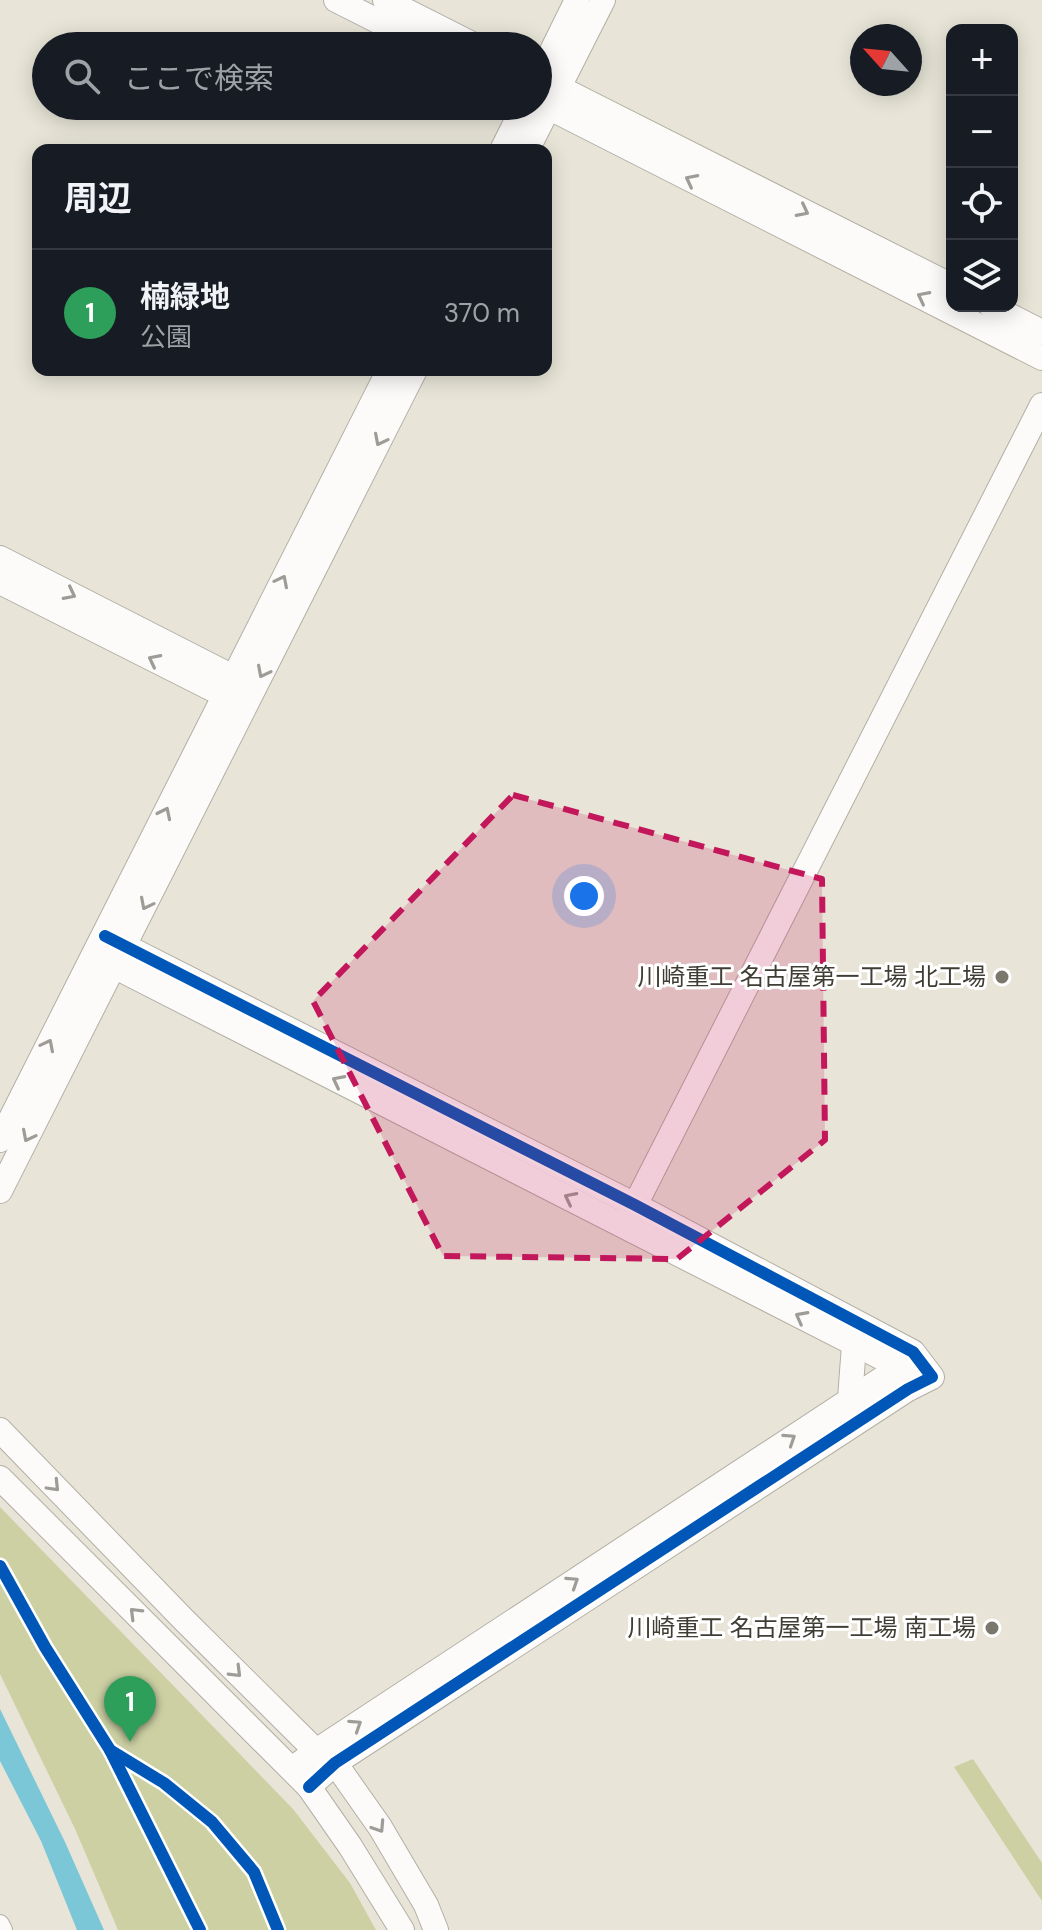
<!DOCTYPE html>
<html lang="ja">
<meta charset="utf-8">
<style>
body{margin:0;font-family:"DM Sans","Noto Sans JP",sans-serif;background:#20242c;color:#f1f3f6}
.controls{position:absolute;right:24px;top:24px;display:grid;overflow:hidden;border-radius:16px;box-shadow:0 4px 20px #0003}
.controls button{width:72px;height:72px;display:grid;place-items:center;padding:0;border:0;border-bottom:2px solid #363941;background:#171b24;color:#f1f3f6;font:40px sans-serif}
.compass{position:absolute;left:850px;top:24px;width:72px;height:72px;border-radius:50%;background:#171b24;box-shadow:0 4px 20px #0003;rotate:297deg}
.you{position:absolute;left:584px;top:896px;width:28px;height:28px;margin:-20px;border:6px solid #fff;border-radius:50%;background:#1a73e8;box-shadow:0 0 0 12px #1a73e833}
.badge{display:grid;place-items:center;width:52px;height:52px;border-radius:50%;background:#d93025;color:#fff;font-size:26px;font-weight:700}
.pin{position:absolute;translate:-50% -66px;filter:drop-shadow(0 2px 4px #0008)}
.pin::after{content:'';position:absolute;top:42px;width:28px;height:24px;background:inherit;clip-path:polygon(0 0,100% 0,50% 100%)}
.list{margin:0;padding:0;list-style:none}
h2{display:flex;justify-content:space-between;align-items:center;height:104px;margin:0;padding:0 32px;font-size:34px}
h2 small{font-size:26px;font-weight:400;color:#9ea1a6}
.list li{display:grid;grid-template-columns:52px 1fr auto;gap:24px;align-items:center;box-sizing:border-box;height:128px;padding:0 32px;border-top:2px solid #363941}
.list b{display:block;font-size:30px;white-space:nowrap}
.list p{margin:0;font-size:26px;white-space:nowrap;color:#9ea1a6}
.list em{font-size:26px;font-style:normal;color:#9ea1a6}
.icon{flex:none;width:44px;height:44px;fill:none;stroke:currentColor;stroke-width:2;stroke-linecap:round;stroke-linejoin:round}
.map{position:relative;flex:none;width:1042px;height:1930px;overflow:hidden}
.search{position:absolute;background:#171b24;box-shadow:0 4px 20px #0003;left:32px;top:32px;width:520px;height:88px;display:flex;align-items:center;gap:20px;box-sizing:border-box;padding:0 28px;border-radius:44px;color:#9ea1a6;font-size:30px}
.panel{position:absolute;background:#171b24;box-shadow:0 4px 20px #0003;left:32px;top:144px;width:520px;height:232px;border-radius:16px}
.map>svg:first-child{display:block}
.green{fill:#ccd0a3}
.water{fill:#7cc7d7}
.lines{fill:none;stroke-linecap:round;stroke-linejoin:round}
.minor-casing{stroke:#b2afa5;stroke-width:20}
.tertiary-casing{stroke:#b2afa5;stroke-width:26}
.minor{stroke:#fcfbf9;stroke-width:18}
.tertiary{stroke:#fcfbf9;stroke-width:24}
.cycleway-casing{stroke:#fff;stroke-width:17}
.cycleway{stroke:#0057b8;stroke-width:12}
.oneway{stroke:#9e9c96}
.marked{fill:#c2185b;fill-opacity:0.2;stroke:#c2185b;stroke-width:6;stroke-dasharray:16 10;stroke-linejoin:round}
.poi-dot{fill:#7a786d;stroke:#fff;stroke-width:3}
.labels{text-anchor:middle;stroke-width:6;stroke-linejoin:round;paint-order:stroke}
.poi-label{font-size:24px;fill:#3f3d34;stroke:#fff;text-anchor:end}
</style>
<div class="map">
<svg width="1042" height="1930" viewBox="0 0 1042 1930">
<rect width="100%" height="100%" fill="#e8e5d8"/>
<!-- green -->
<g class="green">
<path d="M0,1507L293,1809L350,1883L376,1930H118L76,1831L0,1674Z"/>
<path d="M973,1759L1042,1863V1901L954,1767Z"/>
</g>
<!-- water -->
<path class="water" d="M0,1709L65,1842L104,1930H77L41,1841L0,1761Z"/>
<g class="lines">
<!-- minor casing -->
<g class="minor-casing">
<path id="minor" d="M0,1924L3,1930"/>
</g>
<!-- tertiary casing -->
<g class="tertiary-casing">
<g id="tertiary">
<path d="M336,0L427,46"/>
<path d="M385,0L476,46"/>
<path d="M538,77L952,286"/>
<path d="M538,79L577,0"/>
<path d="M538,102L1042,358"/>
<path d="M502,150L524,106"/>
<path d="M527,150L603,0"/>
<path d="M991,306L1042,332"/>
<path d="M0,558L233,677"/>
<path d="M0,582L224,695"/>
<path d="M105,936L635,1205L913,1352L932,1377L908,1389L335,1763L309,1787"/>
<path d="M94,956L900,1367L908,1389"/>
<path d="M0,1140L389,370"/>
<path d="M0,1191L415,370"/>
<path d="M628,1219L1042,405"/>
<path d="M850,1399L854,1345"/>
<path d="M0,1430L184,1620L316,1751L335,1763L380,1827L426,1905L436,1930"/>
<path d="M0,1478L309,1787L350,1846L402,1930"/>
<path d="M292,1769L316,1751L900,1367L909,1356"/>
</g>
</g>
<!-- minor -->
<use href="#minor" class="minor"/>
<!-- tertiary -->
<use href="#tertiary" class="tertiary"/>
<!-- cycleway casing -->
<g class="cycleway-casing">
<g id="cycleway">
<path d="M105,936L635,1205L913,1352L932,1377L908,1389L335,1763L309,1787"/>
<path d="M0,1566L45,1647L110,1750L200,1930"/>
<path d="M110,1750L164,1783L212,1822L254,1872L278,1930"/>
</g>
</g>
<!-- cycleway -->
<use href="#cycleway" class="cycleway"/>
</g>
<!-- one-way arrows -->
<defs><path id="oneway-chevron" d="M-2-3.5L2.5 0L-2 3.5" fill="none" stroke-width="1.6" stroke-linecap="round" stroke-linejoin="round" transform="scale(2)"/></defs>
<g class="oneway">
<use href="#oneway-chevron" transform="translate(691 180) rotate(-153)"/>
<use href="#oneway-chevron" transform="translate(803 211) rotate(27)"/>
<use href="#oneway-chevron" transform="translate(923 297) rotate(-153)"/>
<use href="#oneway-chevron" transform="translate(380 440) rotate(117)"/>
<use href="#oneway-chevron" transform="translate(282 581) rotate(-63)"/>
<use href="#oneway-chevron" transform="translate(70 594) rotate(27)"/>
<use href="#oneway-chevron" transform="translate(154 660) rotate(-153)"/>
<use href="#oneway-chevron" transform="translate(263 672) rotate(117)"/>
<use href="#oneway-chevron" transform="translate(165 813) rotate(-64)"/>
<use href="#oneway-chevron" transform="translate(146 904) rotate(117)"/>
<use href="#oneway-chevron" transform="translate(48 1045) rotate(-63)"/>
<use href="#oneway-chevron" transform="translate(338 1081) rotate(-153)"/>
<use href="#oneway-chevron" transform="translate(28 1136) rotate(117)"/>
<use href="#oneway-chevron" transform="translate(570 1198) rotate(-153)"/>
<use href="#oneway-chevron" transform="translate(801 1317) rotate(-152)"/>
<use href="#oneway-chevron" transform="translate(790 1439) rotate(-33)"/>
<use href="#oneway-chevron" transform="translate(54 1486) rotate(46)"/>
<use href="#oneway-chevron" transform="translate(573 1582) rotate(-33)"/>
<use href="#oneway-chevron" transform="translate(135 1613) rotate(-135)"/>
<use href="#oneway-chevron" transform="translate(236 1672) rotate(45)"/>
<use href="#oneway-chevron" transform="translate(356 1725) rotate(-33)"/>
<use href="#oneway-chevron" transform="translate(379 1827) rotate(57)"/>
</g>
<!-- marked area -->
<path class="marked" d="M513,795L822,879L825,1140L677,1259L443,1256L313,1001Z"/>
<!-- markers -->
<g class="poi-dot">
<circle cx="1002" cy="977" r="8"/>
<circle cx="992" cy="1628" r="8"/>
</g>
<g class="labels">
<!-- poi labels -->
<g class="poi-label">
<text x="986" y="985">川崎重工 名古屋第一工場 北工場</text>
<text x="976" y="1636">川崎重工 名古屋第一工場 南工場</text>
</g>
</g>
</svg>
<div class="controls">
<button>+</button>
<button>−</button>
<button><svg class="icon" aria-label="locate" viewBox="0 0 24 24"><circle cx="12" cy="12" r="6"/><path d="M12 2v4M12 18v4M2 12h4M18 12h4"/></svg></button>
<button><svg class="icon" aria-label="layers" viewBox="0 0 24 24"><path d="M12 4l9 5-9 5-9-5zM3 14l9 5 9-5"/></svg></button>
</div>
<svg class="compass" viewBox="-18 -18 36 36"><path d="M0-13l5 13h-10z" fill="#e53935"/><path d="M0 13l5-13h-10z" fill="#9ea1a6"/></svg>
<div class="you"></div>
<div class="pin badge" style="left:130px;top:1742px;background:#2e9e5b">1</div>
<div class="search"><svg class="icon" aria-label="search" viewBox="0 0 24 24"><circle cx="10" cy="10" r="6"/><path d="M15 15l6 6"/></svg>ここで検索</div>
<section class="panel">
<h2>周辺<small></small></h2>
<ul class="list">
<li><span class="badge" style="background:#2e9e5b">1</span><div><b>楠緑地</b><p>公園</p></div><em>370 m</em></li>
</ul>
</section>
</div>
